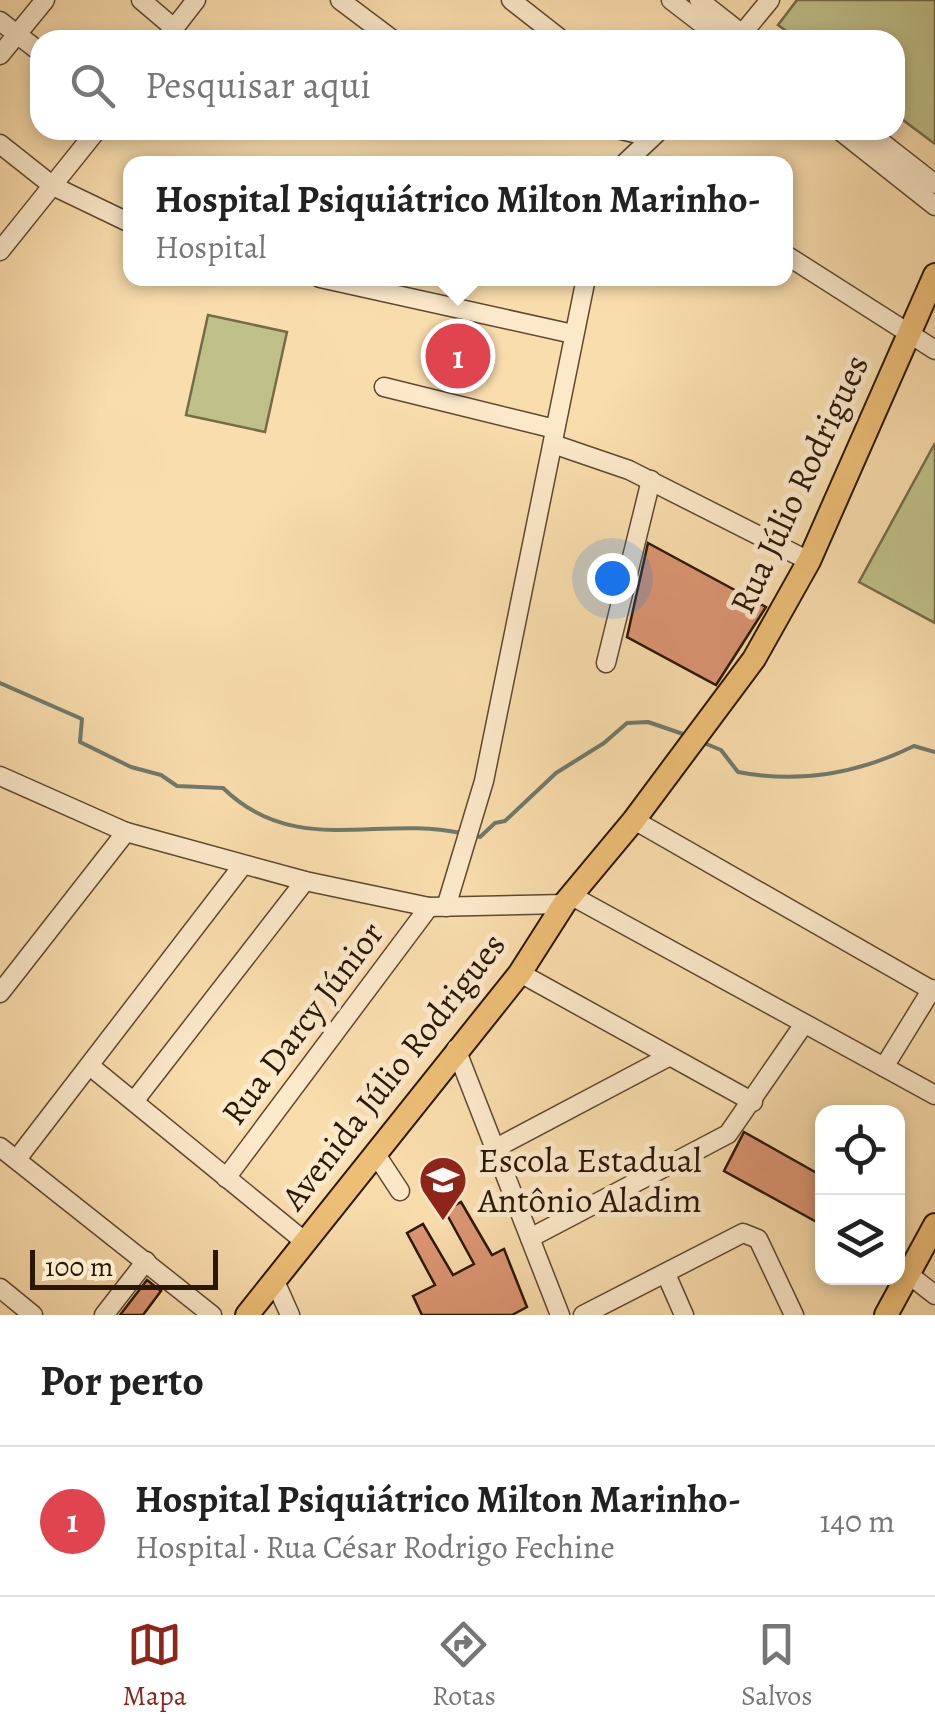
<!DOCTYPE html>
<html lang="pt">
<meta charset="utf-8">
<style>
body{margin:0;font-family:Alegreya,serif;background:#f6f6f6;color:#222}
.controls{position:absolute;right:30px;bottom:30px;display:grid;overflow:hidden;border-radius:20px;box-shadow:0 5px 15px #0003}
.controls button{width:90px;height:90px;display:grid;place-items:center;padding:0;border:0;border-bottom:2px solid #e0e0e0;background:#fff;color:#222;font:50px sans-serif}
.scale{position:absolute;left:30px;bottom:25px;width:188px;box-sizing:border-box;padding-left:10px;border:5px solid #2a1706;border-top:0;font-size:28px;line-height:35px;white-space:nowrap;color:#2a1706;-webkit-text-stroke:8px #fce9ca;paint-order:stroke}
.you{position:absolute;left:612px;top:578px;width:35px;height:35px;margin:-25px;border:8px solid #fff;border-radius:50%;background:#1a73e8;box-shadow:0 0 0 15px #1a73e833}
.badge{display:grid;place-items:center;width:65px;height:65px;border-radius:50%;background:#8f2418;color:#fff;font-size:32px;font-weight:700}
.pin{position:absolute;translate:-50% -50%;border:5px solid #fff;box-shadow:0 2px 10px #0006}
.popup{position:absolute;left:123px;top:156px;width:670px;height:130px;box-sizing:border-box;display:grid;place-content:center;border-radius:20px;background:#fff;filter:drop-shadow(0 2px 8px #0005);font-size:32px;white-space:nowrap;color:#767676}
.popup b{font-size:38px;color:#222}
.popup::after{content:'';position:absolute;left:50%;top:100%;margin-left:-20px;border:20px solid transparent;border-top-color:#fff}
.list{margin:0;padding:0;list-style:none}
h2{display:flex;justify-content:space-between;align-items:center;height:130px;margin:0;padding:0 40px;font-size:42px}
h2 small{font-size:32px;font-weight:400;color:#767676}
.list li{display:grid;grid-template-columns:65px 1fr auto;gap:30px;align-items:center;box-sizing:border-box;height:150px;padding:0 40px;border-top:2px solid #e0e0e0}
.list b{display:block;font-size:38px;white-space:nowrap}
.list p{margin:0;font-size:32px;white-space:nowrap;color:#767676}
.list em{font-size:32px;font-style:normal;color:#767676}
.icon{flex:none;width:55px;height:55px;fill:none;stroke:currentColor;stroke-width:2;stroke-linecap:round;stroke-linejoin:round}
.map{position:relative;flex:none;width:935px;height:1315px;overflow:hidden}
.search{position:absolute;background:#fff;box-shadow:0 5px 15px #0003;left:30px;right:30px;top:30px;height:110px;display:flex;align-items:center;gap:25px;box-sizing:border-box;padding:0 35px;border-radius:30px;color:#767676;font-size:38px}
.sheet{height:280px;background:#fff}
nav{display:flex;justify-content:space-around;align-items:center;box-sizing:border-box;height:140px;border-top:2px solid #e0e0e0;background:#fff;font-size:28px;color:#767676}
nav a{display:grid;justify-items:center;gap:5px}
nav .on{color:#8f2418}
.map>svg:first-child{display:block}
.green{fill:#bfc089;stroke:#746c48;stroke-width:2.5}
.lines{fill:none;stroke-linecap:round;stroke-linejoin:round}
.stream{stroke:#70796d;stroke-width:4}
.building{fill:#db9572;stroke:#2a1706;stroke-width:2.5}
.minor-casing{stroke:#5e4830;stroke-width:21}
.major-casing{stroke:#2a1706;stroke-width:26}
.minor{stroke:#fce9ca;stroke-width:18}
.major{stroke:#edbe76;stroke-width:22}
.labels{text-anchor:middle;stroke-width:10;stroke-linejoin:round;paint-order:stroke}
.street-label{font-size:35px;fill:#2a1706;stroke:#fce9ca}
.poi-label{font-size:35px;fill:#2a1706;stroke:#fce9ca;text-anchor:start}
</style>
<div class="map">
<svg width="935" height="1315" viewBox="0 0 935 1315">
<rect width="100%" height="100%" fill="#faddad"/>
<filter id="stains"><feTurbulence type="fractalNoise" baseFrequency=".002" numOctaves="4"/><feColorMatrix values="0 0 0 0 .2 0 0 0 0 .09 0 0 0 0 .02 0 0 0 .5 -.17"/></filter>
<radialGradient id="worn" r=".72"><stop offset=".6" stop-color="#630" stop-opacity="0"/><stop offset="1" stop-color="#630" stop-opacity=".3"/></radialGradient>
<!-- green -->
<g class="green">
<path d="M797,0H935V144L895,114V40H799L778,25Z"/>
<path d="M208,315L287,332L265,432L186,415Z"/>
<path d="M935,443V623L859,582Z"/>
</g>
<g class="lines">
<!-- stream -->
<g class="stream">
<path d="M0,683L82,719L80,742L131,767L161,775L177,786L223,788C295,858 377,815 461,833"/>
<path d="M704,743L721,750L738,772C800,784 857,774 914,746L935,752"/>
<path d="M475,836L480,837L495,823L505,821L556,773L604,743L627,723L648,722L686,735"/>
</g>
</g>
<!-- building -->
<g class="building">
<path d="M648,543L766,607L716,685L627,637Z"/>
<path d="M744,1132L822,1176V1225L724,1171Z"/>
<path d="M461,1202L492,1255L504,1249L527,1307L512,1315H422L413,1296L435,1285L407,1233L423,1224L453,1275L474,1264L445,1211Z"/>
<path d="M147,1280L161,1291L143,1315H120Z"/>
</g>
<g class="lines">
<!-- minor casing -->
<g class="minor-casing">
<g id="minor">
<path d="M141,0L174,28"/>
<path d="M340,0L393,40"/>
<path d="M511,0L562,40"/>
<path d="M671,0L723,40"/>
<path d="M699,0L750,40"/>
<path d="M0,21L40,52"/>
<path d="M165,40L196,0"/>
<path d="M737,40L770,0"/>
<path d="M0,55L45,0"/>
<path d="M621,130L651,137"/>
<path d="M839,130L935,206"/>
<path d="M866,130L935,184"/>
<path d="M0,144L53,186L130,223"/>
<path d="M624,164L660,130"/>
<path d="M0,251L97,130"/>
<path d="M786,255L935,350"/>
<path d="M320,278L573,334"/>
<path d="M384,387L555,429"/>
<path d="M553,444L629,470L809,561"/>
<path d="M606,663L651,480"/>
<path d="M0,776L126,832L305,881L429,907L564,904"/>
<path d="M634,820L935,992"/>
<path d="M572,896L935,1095"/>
<path d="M446,907L484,781L586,278"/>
<path d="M520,973L753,1102"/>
<path d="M0,993L126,832"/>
<path d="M456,1049L560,1315"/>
<path d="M90,1066L304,1241"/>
<path d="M884,1067L932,989"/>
<path d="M135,1100L305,881"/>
<path d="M0,1147L212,1315"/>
<path d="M496,1148L668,1057"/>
<path d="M375,1153L400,1191"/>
<path d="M17,1159L243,865"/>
<path d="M226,1178L429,907"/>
<path d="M530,1238L728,1134L804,1024"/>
<path d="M666,1274L684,1315"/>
<path d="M908,1274L935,1295"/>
<path d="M274,1279L290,1315"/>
<path d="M0,1288L33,1315"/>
<path d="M104,1315L146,1261"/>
<path d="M583,1315L743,1233L758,1239L794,1315"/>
</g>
</g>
<!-- major casing -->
<g class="major-casing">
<g id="major">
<path d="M247,1315L520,973L564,904L634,820L754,659L809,561L935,275"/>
<path d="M886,1315L935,1225"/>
</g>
</g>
<!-- minor -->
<use href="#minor" class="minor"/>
<!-- major -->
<use href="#major" class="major"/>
</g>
<!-- icons -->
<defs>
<g id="school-pin" transform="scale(2.5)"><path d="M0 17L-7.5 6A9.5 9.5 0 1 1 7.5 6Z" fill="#8f2418" stroke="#fce9ca"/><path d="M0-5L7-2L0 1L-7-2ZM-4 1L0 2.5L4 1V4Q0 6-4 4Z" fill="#fff"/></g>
</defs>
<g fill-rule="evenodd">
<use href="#school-pin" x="443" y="1180"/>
</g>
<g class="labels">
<!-- street labels -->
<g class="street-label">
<text transform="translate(799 484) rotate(-65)" y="12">Rua Júlio Rodrigues</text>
<text transform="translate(302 1023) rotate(-53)" y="12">Rua Darcy Júnior</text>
<text transform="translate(393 1071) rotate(-52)" y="12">Avenida Júlio Rodrigues</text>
</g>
<!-- poi labels -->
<g class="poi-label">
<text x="478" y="1172">Escola Estadual<tspan x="478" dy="40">Antônio Aladim</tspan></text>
</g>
</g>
<rect width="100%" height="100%" filter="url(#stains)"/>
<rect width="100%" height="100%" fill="url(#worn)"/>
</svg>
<div class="controls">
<button><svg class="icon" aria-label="locate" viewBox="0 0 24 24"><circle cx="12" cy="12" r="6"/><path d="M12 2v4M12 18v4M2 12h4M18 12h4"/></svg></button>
<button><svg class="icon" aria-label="layers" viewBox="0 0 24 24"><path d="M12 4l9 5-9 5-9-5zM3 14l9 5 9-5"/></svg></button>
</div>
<div class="scale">100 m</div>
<div class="you"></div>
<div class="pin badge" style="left:458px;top:356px;background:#e0444e">1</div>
<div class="popup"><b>Hospital Psiquiátrico Milton Marinho-</b>Hospital</div>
<div class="search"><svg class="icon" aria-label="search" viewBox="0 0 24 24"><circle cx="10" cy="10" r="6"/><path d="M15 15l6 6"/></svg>Pesquisar aqui</div>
</div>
<section class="sheet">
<h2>Por perto<small></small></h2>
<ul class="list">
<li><span class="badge" style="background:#e0444e">1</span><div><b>Hospital Psiquiátrico Milton Marinho-</b><p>Hospital · Rua César Rodrigo Fechine</p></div><em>140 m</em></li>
</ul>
</section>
<nav>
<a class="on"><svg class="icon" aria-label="map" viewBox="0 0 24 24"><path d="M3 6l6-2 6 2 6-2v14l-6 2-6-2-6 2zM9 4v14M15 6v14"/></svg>Mapa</a>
<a><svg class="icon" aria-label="directions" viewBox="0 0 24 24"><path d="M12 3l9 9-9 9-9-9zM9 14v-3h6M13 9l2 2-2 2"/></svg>Rotas</a>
<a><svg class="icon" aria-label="saved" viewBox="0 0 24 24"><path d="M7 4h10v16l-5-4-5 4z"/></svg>Salvos</a>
</nav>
